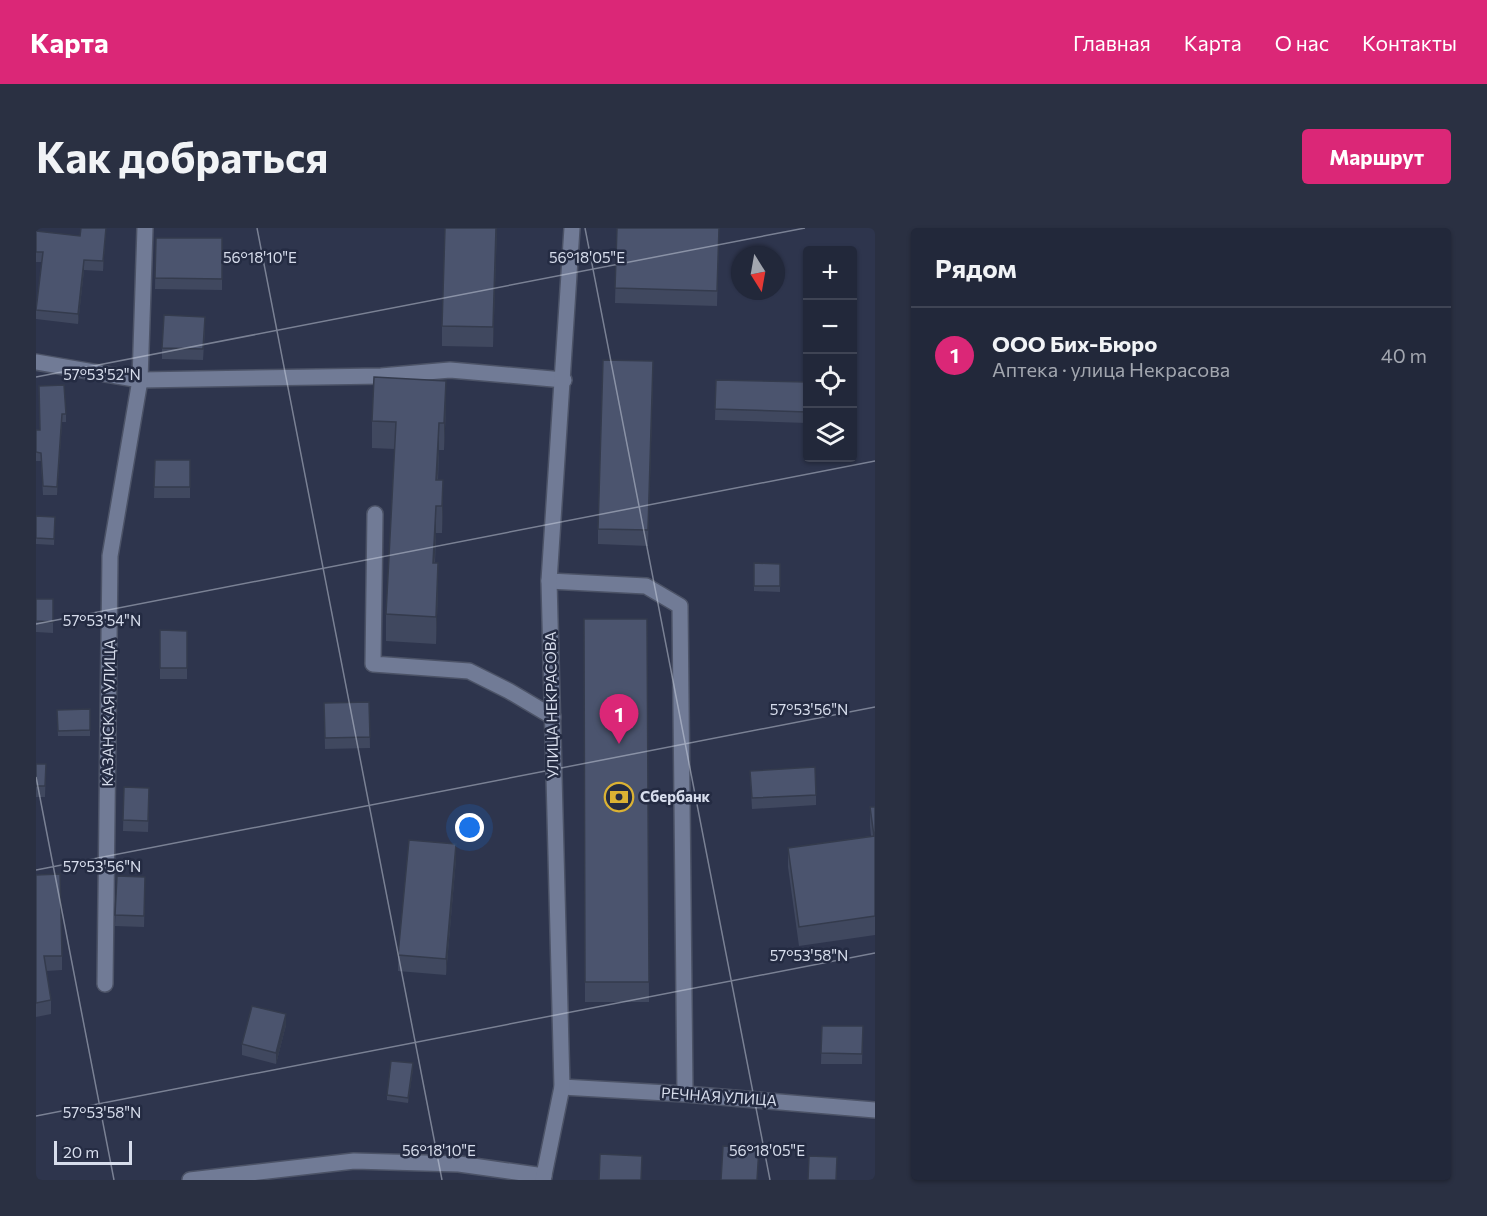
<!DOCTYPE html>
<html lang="ru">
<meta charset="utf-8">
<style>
body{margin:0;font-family:Commissioner,sans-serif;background:#2a3042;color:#f1f3f6}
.controls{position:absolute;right:18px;top:18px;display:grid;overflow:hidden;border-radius:6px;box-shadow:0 2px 4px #0004}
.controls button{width:54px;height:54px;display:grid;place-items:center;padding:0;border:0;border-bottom:2px solid #3f4454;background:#22283a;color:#f1f3f6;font:30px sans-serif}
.compass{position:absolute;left:695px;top:18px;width:54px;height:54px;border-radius:50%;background:#22283a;box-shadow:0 2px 4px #0004;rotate:169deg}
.scale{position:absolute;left:18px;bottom:15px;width:78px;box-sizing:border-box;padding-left:6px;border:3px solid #d7ddec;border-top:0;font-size:16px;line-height:21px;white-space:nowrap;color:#d7ddec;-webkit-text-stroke:4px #242b42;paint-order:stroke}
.you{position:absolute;left:434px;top:600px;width:21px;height:21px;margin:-15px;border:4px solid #fff;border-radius:50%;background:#1a73e8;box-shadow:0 0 0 9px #1a73e833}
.badge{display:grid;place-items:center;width:39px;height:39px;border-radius:50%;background:#db2777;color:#fff;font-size:20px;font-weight:700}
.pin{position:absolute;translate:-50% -50px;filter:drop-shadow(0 2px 3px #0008)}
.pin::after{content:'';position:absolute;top:32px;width:21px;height:18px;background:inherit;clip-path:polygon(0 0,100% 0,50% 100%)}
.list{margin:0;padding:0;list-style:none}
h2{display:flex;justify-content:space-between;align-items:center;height:78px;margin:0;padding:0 24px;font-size:26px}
h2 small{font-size:20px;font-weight:400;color:#a2a6af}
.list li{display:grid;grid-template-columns:39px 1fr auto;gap:18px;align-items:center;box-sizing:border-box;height:96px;padding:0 24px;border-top:2px solid #3f4454}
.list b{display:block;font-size:22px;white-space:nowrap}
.list p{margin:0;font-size:20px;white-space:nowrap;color:#a2a6af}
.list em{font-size:20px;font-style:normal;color:#a2a6af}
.icon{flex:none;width:33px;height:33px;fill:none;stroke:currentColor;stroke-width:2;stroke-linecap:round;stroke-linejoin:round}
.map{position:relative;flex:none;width:839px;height:952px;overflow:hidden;border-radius:6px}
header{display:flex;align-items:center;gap:36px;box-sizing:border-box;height:84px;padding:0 30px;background:#db2777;color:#fff}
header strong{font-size:28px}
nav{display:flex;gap:33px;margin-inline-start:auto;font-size:21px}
.intro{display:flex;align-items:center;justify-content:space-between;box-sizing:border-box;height:144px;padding:0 36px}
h1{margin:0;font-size:42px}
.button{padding:15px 27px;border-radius:6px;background:#db2777;color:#fff;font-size:21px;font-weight:700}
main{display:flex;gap:36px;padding:0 36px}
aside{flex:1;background:#22283a;border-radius:6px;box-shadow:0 2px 4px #0004}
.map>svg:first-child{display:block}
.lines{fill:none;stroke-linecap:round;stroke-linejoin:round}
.minor-casing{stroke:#4c5367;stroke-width:18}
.minor{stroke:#717b96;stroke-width:15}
.wall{fill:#40485f}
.shaded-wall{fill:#343b4d}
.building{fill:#4b546e;stroke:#343b4d;stroke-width:1.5}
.ticks{fill:none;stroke:#d7ddec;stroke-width:1.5;stroke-opacity:0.45}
.labels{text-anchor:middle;stroke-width:5;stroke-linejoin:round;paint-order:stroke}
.street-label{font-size:15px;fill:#d7ddec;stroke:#242b42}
.poi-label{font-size:15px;font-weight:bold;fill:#d7ddec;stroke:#242b42;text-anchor:start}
.ticks-label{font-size:15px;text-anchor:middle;fill:#d7ddec;stroke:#242b42;stroke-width:5;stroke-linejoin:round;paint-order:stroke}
</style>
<header>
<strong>Карта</strong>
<nav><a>Главная</a><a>Карта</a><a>О нас</a><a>Контакты</a></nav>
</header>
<div class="intro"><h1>Как добраться</h1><a class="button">Маршрут</a></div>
<main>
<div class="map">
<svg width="839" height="952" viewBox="0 0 839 952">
<rect width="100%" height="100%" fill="#2e354d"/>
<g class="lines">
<!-- minor casing -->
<g class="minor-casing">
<g id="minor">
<path d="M0,134L104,152L345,148L414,142L528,152"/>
<path d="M339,286L337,436L433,443L473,463L517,489"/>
<path d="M513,353L610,358L644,378L649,866"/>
<path d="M69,756L74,328L104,152L109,0"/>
<path d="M526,859L649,866L839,882"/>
<path d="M154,952L318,933L423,936L508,948"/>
<path d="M507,952L526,859L513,353L536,0"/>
</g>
</g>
<!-- minor -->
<use href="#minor" class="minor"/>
</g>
<!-- wall -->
<g class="wall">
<path d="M70,0L67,43L48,42L42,96L0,91V82L6,34H0V3L44,8Z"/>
<path d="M461,0L457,119L406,118V98Z"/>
<path d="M581,0H683L681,78L579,75Z"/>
<path d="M120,10H186V62L119,61Z"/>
<path d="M169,100L167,132L126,131V120Z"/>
<path d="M617,149L612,318L562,316V301Z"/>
<path d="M680,152L771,154V195L679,192Z"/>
<path d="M3,158L30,186V194H26L21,267H7L5,233H0V202H4Z"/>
<path d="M410,180L408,222H403L402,252L407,279L406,305H400L399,335L402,362L400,416L350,413V386L359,221L336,220V193Z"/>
<path d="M119,232H154V270H118Z"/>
<path d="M0,288L19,289L18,317L0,316Z"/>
<path d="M718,335L744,336V364L718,363Z"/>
<path d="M0,371H17V405L0,404Z"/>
<path d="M548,391H611L613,774H549Z"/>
<path d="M124,402L151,403V451H124Z"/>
<path d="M333,474L334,520L289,521L288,475Z"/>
<path d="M54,481V508H22L21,482Z"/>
<path d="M0,536H10L9,569H0Z"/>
<path d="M714,543L780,567V577L716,581Z"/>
<path d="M88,559L113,571L112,604L87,603Z"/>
<path d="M834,579H839V707L763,718L752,639V620L835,608L834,598Z"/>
<path d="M420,631L410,747L362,743V727Z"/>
<path d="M0,647L26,728V742L10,743L15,772V786L0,789Z"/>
<path d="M81,648L109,659L108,699L79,698Z"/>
<path d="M250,797L240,836L206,827V816Z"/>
<path d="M786,798H827L826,836H785Z"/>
<path d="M377,841L372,875L351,872V867Z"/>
</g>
<!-- shaded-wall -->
<g class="shaded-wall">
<path d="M70,0L67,43V33Z"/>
<path d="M460,0H461L457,119V99Z"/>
<path d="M48,32V42L42,96V86Z"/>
<path d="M617,133V149L612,318V302Z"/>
<path d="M410,153V180L408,222V195Z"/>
<path d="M26,186V194L21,267V259Z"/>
<path d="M403,195V222L400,279V252Z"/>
<path d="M407,252V279L406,305V278Z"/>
<path d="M400,278V305L397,362V335Z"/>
<path d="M402,335V362L400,416V389Z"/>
<path d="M420,616V631L410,747V731Z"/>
<path d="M250,786V797L240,836V825Z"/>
<path d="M377,835V841L372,875V870Z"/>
</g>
<!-- building -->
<g class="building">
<path d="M45,0H70L67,33L48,32L42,86L0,82L7,24H0V3L44,8Z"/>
<path d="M409,0H460L457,99L406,98Z"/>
<path d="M581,0H683L681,63L579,60Z"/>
<path d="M120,10H186V51L119,50Z"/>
<path d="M128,87L169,89L167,121L126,120Z"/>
<path d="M567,132L617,133L612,302L562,301Z"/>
<path d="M338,149L410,153L408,195H403L400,252H407L406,278H400L397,335H402L400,389L350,386L360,194L336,193Z"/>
<path d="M680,152L771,154V184L679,181Z"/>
<path d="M28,157L30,186H26L21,259L7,258L5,225L0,224V202H4L3,158Z"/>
<path d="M119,232H154V259H118Z"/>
<path d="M0,288L19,289L18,311L0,310Z"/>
<path d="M718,335L744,336V358H718Z"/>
<path d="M0,371H17V394L0,393Z"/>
<path d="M548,391H611L613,754H549Z"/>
<path d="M124,402L151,403V440H124Z"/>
<path d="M333,474L334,509L289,510L288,475Z"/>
<path d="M54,481V502L22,503L21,482Z"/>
<path d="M0,536H10L9,558H0Z"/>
<path d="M779,539L780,567L716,570L714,543Z"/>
<path d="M88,559L113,560L112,593L87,592Z"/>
<path d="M834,579H839V688L763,699L752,620L838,608Z"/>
<path d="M373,612L420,616L410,731L362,727Z"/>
<path d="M24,646L26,728H8L15,772L0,775V647Z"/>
<path d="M81,648L109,649L108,688L79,687Z"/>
<path d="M216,778L250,786L240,825L206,816Z"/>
<path d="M786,798H827L826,826L785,825Z"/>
<path d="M355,833L377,835L372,870L351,867Z"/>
<path d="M687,918L723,920L721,952H685Z"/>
<path d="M564,926L606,928L605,952H563Z"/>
<path d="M773,928L801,929L800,952H772Z"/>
</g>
<!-- ticks -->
<path class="ticks" d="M221,0L406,952M549,0L734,952M0,149L769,0M0,396L839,233M0,549L78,952M0,642L839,479M0,888L839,725"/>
<!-- icons -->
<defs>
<g id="bank-ring" transform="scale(1.5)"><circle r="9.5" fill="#242b42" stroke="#dbb233" stroke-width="1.5"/><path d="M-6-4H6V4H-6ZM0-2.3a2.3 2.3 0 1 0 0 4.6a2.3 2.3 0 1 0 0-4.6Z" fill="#dbb233"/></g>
</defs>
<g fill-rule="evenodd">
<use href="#bank-ring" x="583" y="569"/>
</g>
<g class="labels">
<!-- street labels -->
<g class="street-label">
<text transform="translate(516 477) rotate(-91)" y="5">УЛИЦА НЕКРАСОВА</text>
<text transform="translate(73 485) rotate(-89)" y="5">КАЗАНСКАЯ УЛИЦА</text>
<text transform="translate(683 869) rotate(4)" y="5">РЕЧНАЯ УЛИЦА</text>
</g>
<!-- poi labels -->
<g class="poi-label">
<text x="604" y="574">Сбербанк</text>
</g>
</g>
<g class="ticks-label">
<text x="224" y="35">56°18'10"E</text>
<text x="551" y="35">56°18'05"E</text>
<text x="66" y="152">57°53'52"N</text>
<text x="66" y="398">57°53'54"N</text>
<text x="773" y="487">57°53'56"N</text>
<text x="66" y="644">57°53'56"N</text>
<text x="773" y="733">57°53'58"N</text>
<text x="66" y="890">57°53'58"N</text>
<text x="403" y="928">56°18'10"E</text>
<text x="731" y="928">56°18'05"E</text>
</g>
</svg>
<div class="controls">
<button>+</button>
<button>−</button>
<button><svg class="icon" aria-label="locate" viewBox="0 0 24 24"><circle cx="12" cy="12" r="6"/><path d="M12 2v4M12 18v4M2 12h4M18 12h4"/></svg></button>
<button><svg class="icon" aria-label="layers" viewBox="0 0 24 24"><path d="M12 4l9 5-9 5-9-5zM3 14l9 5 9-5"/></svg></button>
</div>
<svg class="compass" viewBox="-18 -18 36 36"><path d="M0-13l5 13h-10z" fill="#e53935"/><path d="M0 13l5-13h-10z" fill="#a2a6af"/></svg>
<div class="scale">20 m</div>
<div class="you"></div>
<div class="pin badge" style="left:583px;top:516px">1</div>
</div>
<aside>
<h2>Рядом<small></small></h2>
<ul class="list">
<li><span class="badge">1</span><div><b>ООО Бих-Бюро</b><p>Аптека · улица Некрасова</p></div><em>40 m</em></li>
</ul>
</aside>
</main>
